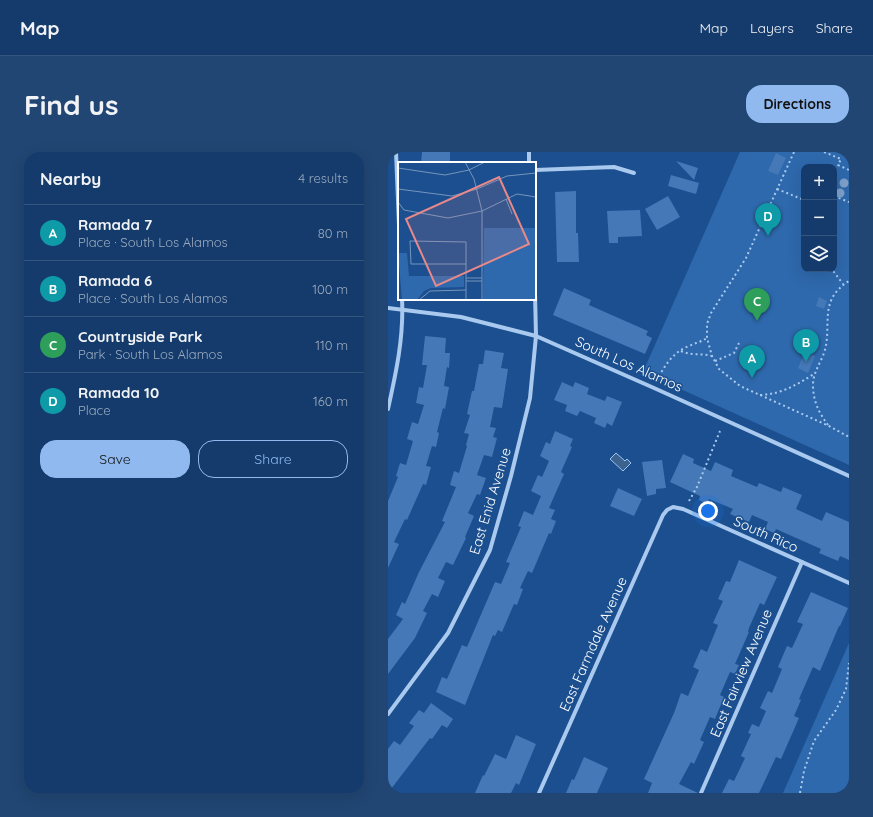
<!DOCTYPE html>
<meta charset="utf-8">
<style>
body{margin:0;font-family:Quicksand,sans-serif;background:#214673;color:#f1f3f6}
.controls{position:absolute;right:12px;top:12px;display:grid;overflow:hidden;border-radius:8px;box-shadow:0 4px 16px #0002}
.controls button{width:36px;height:36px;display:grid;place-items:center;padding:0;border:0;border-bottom:1px solid #33557e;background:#143b6b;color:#f1f3f6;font:20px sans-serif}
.you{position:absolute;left:320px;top:359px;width:14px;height:14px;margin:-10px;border:3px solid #fff;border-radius:50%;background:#1a73e8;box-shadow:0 0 0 6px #1a73e833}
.badge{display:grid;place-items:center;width:26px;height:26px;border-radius:50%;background:#90b9f0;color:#fff;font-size:13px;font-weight:700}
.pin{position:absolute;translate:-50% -33px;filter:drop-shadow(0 1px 2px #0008)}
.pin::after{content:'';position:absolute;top:21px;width:14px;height:12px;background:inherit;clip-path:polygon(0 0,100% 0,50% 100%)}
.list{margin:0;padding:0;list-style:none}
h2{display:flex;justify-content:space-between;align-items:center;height:52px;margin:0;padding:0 16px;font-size:17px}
h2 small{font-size:13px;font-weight:400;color:#9dadc1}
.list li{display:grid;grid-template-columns:26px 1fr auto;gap:12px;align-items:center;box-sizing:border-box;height:56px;padding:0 16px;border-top:1px solid #33557e}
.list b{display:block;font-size:15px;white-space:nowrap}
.list p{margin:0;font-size:13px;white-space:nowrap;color:#9dadc1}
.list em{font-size:13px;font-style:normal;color:#9dadc1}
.actions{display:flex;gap:8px;padding:12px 16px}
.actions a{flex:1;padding:9px 0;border:1px solid #90b9f0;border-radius:16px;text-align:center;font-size:14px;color:#90b9f0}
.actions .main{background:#90b9f0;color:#111}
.icon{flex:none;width:22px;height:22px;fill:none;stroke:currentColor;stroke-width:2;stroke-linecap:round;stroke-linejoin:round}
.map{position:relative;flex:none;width:461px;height:641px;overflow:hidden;border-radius:16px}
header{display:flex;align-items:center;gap:24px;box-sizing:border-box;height:56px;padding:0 20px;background:#143b6b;border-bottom:1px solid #33557e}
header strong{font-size:19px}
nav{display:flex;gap:22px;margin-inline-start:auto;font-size:14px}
.intro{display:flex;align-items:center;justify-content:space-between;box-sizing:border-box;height:96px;padding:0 24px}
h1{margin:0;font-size:28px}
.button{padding:10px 18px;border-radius:16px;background:#90b9f0;color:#111;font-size:14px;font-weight:700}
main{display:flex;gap:24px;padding:0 24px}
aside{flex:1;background:#143b6b;border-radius:16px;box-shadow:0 4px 16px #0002}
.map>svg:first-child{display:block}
.green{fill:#2e69ad;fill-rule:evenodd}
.water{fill:#3c6290;stroke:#9cc4f0}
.building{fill:#4478b7}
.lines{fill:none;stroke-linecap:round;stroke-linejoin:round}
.path{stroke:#a9c9ee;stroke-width:2;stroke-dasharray:2 3;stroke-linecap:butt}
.street{stroke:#a9c9ee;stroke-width:4}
.tree{fill:#7ea0ca}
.labels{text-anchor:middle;stroke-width:3;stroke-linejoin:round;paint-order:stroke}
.street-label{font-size:14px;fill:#fff;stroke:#1b4f8f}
.inset-road{fill:none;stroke:#7695bc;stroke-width:1}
.view{fill:#e88989;fill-opacity:0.15;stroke:#e88989;stroke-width:2}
.inset-edge{fill:none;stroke:#fff;stroke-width:2}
</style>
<header>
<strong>Map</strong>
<nav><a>Map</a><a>Layers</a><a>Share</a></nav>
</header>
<div class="intro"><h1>Find us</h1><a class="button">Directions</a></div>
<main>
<aside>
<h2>Nearby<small>4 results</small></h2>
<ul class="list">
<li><span class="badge" style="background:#0f9aa8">A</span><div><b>Ramada 7</b><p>Place · South Los Alamos</p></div><em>80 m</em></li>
<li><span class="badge" style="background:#0f9aa8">B</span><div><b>Ramada 6</b><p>Place · South Los Alamos</p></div><em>100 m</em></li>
<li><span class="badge" style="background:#2e9e5b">C</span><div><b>Countryside Park</b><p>Park · South Los Alamos</p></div><em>110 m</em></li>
<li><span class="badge" style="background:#0f9aa8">D</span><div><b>Ramada 10</b><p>Place</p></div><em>160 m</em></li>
</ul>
<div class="actions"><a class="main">Save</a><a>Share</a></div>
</aside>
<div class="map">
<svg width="461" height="641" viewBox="0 0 461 641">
<rect width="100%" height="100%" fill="#1b4f8f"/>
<!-- green -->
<g class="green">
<path d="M352,0H461V313L255,220ZM416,15H446V117H416Z"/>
<path d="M461,491V641H395Z"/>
</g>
<!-- water -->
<path class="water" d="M228,301L237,309L239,307L243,311L235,319L222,307Z"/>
<!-- building -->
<g class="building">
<path d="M34,0H62V11H33Z"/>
<path d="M388,1L398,6L390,23L380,19Z"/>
<path d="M288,9L310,16L306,28Z"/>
<path d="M283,23L311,31L308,42L280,34Z"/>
<path d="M188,39V81H190L191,110H169L167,40Z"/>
<path d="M280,44L292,65L269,78L257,57Z"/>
<path d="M252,58L254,84L230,85V91H221L219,59Z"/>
<path d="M176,136L203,148L201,153L260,179L258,183L264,186L257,202L165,163Z"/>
<path d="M431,145L439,149L436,157L428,154Z"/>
<path d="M37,184L58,186L57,201H62L61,216L59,215L56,234L61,235L57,257L55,256L49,280L51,281L48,295L44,294L38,314L43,315L38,333L35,332L19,368L17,367L6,390L11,392L0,416V349L10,325L8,324L12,311L18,313L25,289L19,287L24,270L30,272L36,253L28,251L31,235L35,236L39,213H34Z"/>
<path d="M97,198L116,201L113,216L120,217L114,256L106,255L102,275L108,276L105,285L109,286L104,305L96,303L89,323L98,326L92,343L89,342L80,361L86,364L77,385L78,386L65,413L58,410L50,426L57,429L50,445L44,442L35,459L39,461L27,486L0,522V487L15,467L8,463L14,450L17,452L31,420L57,370L54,369L68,335L62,333L66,319L71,321L79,294L78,293L81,282L76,281L82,263L79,262L84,239H86L91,212H95Z"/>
<path d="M417,199L427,204L420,221L410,216Z"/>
<path d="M174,230L185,235L187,230L201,236L199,242L217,249L219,244L234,250L224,274L219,271L217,276L206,271L208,266L192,259L189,264L177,259L179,253L166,248Z"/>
<path d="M167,279L185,287L182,294L184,295L173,320L176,322L161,356L167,358L163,367L168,369L163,382L161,381L144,421L140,419L132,436L135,437L129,453L126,452L114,480L110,478L107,484L105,483L77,553L48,540L54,525L59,527L74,493L79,495L107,430L113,432L122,411L118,410L133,375L130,374L136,359L145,363L153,344L143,339L150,323L154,325L161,309L152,304L158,290L162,292Z"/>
<path d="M295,302L306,307L305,311L323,319L327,310L345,318L343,324L369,335L371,331L393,340L395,335L414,343L408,357L434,369L438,360L461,370V408L452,404L450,409L431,401L433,397L388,377L386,381L377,377L380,370L364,363L361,370L342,362L345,357L321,347L319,352L311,348L312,344L282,330Z"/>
<path d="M274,308L278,336L268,337V342L259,344L254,310Z"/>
<path d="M230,336L254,347L246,364L222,354Z"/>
<path d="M351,408L389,425L376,453L372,451L361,476L360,480H361L347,512L351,513L347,522L342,520L332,543L336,545L327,567L322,565L312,588L316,590L306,612L303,610L291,632L310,641H260L264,631L256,627L286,561L293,541L300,544L311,518L305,515L313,497L319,500L330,473L325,471L335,449L330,447L338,429L342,430Z"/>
<path d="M423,440L460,456L452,474H451L432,519L425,515L411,547L413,548L406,564L411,566L393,607L388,605L371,641H334L341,627L346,629L357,606L353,604L363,582L360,581L364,572L371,575L378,559L372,556L380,539L384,541L394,517L390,515L399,494L404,496L415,472L409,470Z"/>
<path d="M43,551L65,567L59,576L54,573L44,587L42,586L0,641V597L6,589L12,593L26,574L21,571L31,558L36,561Z"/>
<path d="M128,583L148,592L131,633L128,631L123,641H87L95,623L96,624L107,602L118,607Z"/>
<path d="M196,605L220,616L209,641H178L184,627L186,628Z"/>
</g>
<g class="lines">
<!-- path -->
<g class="path">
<path d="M406,0L358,106L323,161L319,172V186L324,204L331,217L352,234L441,274L461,285"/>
<path d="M436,0L453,7L450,13L461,18"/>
<path d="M389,37L416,48"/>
<path d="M446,44L461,50"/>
<path d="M441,117L446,120L455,132"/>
<path d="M293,199C303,204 313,201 324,204"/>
<path d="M327,209L346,201L351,191"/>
<path d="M269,229C276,214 285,200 301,194C307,191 313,190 319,186"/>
<path d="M372,243C394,242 408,233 426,222"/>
<path d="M440,273C431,261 425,249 425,233C425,221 432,212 436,201C445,174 429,149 461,129"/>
<path d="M301,349L309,335L332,279"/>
<path d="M412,641L416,619L426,589L448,558L458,537L461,511"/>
<path d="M460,641L461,638"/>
</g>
<!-- street -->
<g class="street">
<path d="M8,0L11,73"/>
<path d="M141,0V11"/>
<path d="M147,18L226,15L246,21"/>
<path d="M0,156L73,165L148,184L266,236L461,324"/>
<path d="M0,257C8,221 16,185 14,147"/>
<path d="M0,562L60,481L102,398L123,324L142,246L148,184L147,141"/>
<path d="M151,641L275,363L279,358L285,355L295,357L461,431"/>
<path d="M313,641L414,410"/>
</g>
</g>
<!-- trees -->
<g class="tree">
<circle cx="456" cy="31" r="4.5"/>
<circle cx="452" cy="41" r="4.5"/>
</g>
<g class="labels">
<!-- street labels -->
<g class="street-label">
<text transform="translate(241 212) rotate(24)" y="5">South Los Alamos</text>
<text transform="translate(102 349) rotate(-73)" y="5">East Enid Avenue</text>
<text transform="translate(378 382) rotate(24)" y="5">South Rico</text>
<text transform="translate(205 492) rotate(-66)" y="5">East Farmdale Avenue</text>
<text transform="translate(353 521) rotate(-67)" y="5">East Fairview Avenue</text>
</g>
</g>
<!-- overview -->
<g transform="translate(10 10)">
<rect width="138" height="138" fill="#1b4f8f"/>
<path d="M86,66H138V138H85ZM0,91H9L11,114H66V125L33,126L26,129L19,138H4Z" fill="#2e69ad"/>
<path class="inset-road" d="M67,0L76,17L84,49V138M0,6L47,13L71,8L87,0M0,27L54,34L79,27L109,14L138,11M108,37L114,52M0,40L6,48L50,56L84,49L119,32L138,35M68,116H84M68,119H84M21,138L32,129L68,128M68,138V80L12,79L13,102H68"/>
<path class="view" d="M101,15L131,82L38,124L8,57Z"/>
<rect width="138" height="138" class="inset-edge"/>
</g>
</svg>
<div class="controls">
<button>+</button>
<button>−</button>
<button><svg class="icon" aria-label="layers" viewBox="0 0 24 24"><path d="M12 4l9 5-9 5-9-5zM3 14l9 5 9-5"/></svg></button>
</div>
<div class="you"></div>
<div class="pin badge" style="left:364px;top:226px;background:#0f9aa8">A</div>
<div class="pin badge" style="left:418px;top:210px;background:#0f9aa8">B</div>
<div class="pin badge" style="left:369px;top:169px;background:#2e9e5b">C</div>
<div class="pin badge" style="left:380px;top:84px;background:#0f9aa8">D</div>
</div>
</main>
